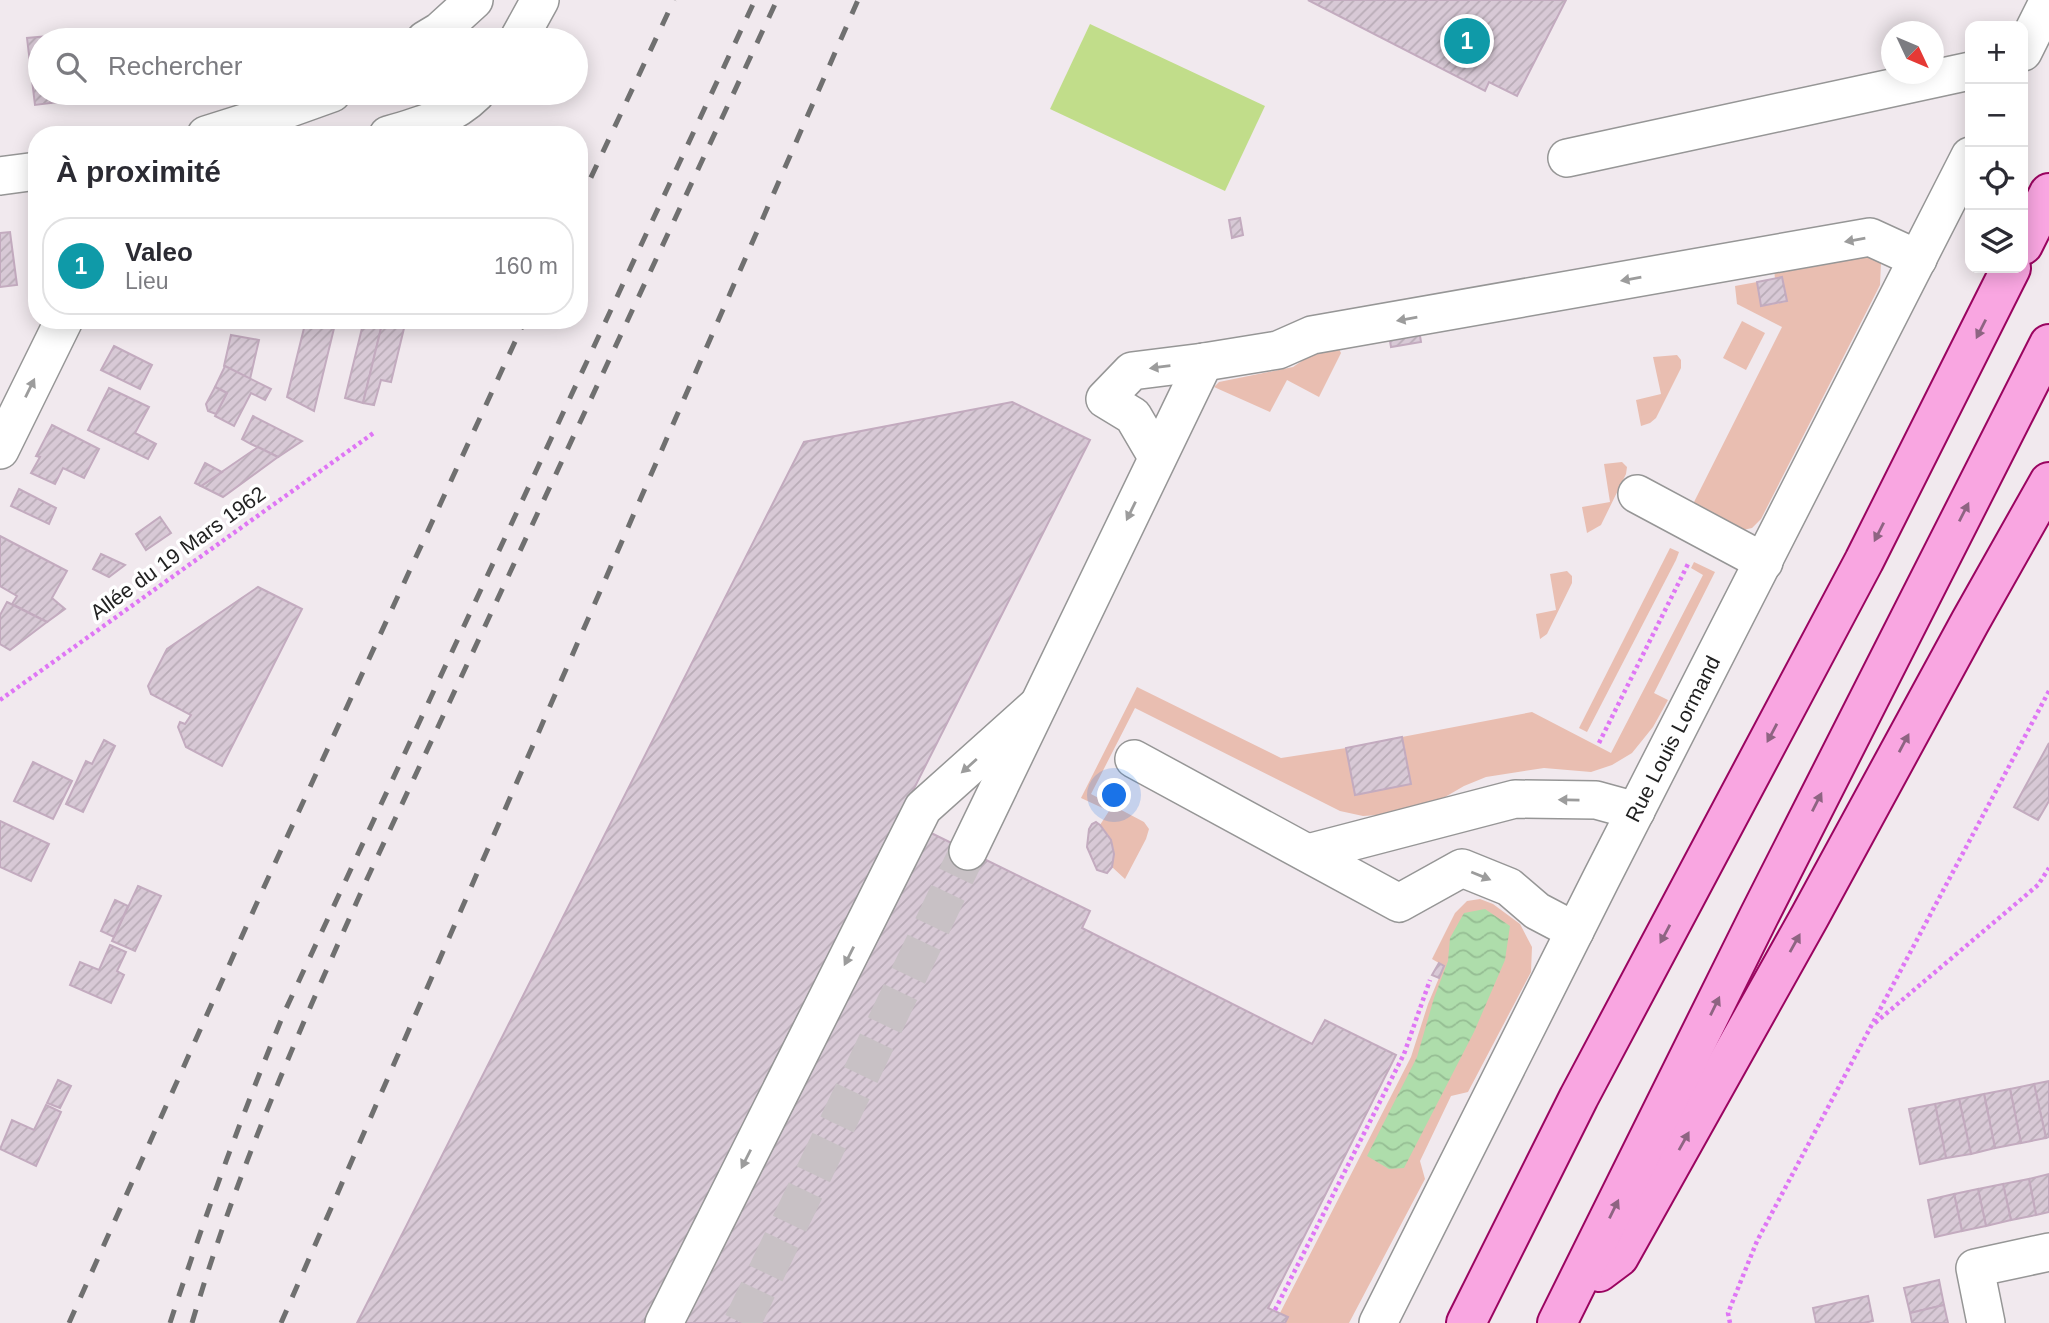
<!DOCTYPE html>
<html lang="fr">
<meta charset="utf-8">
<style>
body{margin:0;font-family:Arial,sans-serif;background:#f2f2f3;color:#2b2b33}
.controls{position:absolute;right:21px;top:21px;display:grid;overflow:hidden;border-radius:14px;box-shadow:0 4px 18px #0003}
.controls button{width:63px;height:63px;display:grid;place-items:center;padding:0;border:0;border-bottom:2px solid #e1e1e2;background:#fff;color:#2b2b33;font:35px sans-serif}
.compass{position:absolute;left:1881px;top:21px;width:63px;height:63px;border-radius:50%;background:#fff;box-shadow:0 4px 18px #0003;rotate:134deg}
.you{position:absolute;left:1115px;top:796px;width:24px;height:24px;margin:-18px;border:5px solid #fff;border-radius:50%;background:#1a73e8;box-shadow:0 0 0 10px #1a73e833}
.badge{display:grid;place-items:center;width:46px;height:46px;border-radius:50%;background:#7c3aed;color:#fff;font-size:23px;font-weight:700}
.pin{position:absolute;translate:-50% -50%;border:4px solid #fff;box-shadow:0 2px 7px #0006}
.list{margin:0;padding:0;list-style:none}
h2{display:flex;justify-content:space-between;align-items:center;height:91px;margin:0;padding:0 28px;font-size:30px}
h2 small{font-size:23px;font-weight:400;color:#7c7c81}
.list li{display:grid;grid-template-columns:46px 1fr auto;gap:21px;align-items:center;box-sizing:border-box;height:98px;margin:0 14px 14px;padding:0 14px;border:2px solid #e1e1e2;border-radius:28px}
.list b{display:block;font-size:26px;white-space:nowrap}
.list p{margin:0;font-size:23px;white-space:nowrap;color:#7c7c81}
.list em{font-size:23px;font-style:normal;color:#7c7c81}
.icon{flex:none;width:38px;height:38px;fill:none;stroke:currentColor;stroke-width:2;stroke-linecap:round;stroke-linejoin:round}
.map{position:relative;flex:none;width:2049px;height:1323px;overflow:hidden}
.search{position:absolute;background:#fff;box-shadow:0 4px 18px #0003;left:28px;top:28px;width:560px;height:77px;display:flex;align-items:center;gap:18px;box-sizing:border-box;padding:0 24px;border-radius:38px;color:#7c7c81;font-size:26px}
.panel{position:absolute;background:#fff;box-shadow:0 4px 18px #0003;left:28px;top:126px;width:560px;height:203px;border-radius:28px}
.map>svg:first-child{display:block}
.grass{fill:#e9beb1}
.pitch{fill:#c1dd8a}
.water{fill:url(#water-waves)}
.building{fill:url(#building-hatch);stroke:#c3abbf;stroke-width:2}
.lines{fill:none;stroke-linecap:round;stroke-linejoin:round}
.minor-tunnel{stroke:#c8c1c5;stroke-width:37;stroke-dasharray:37 18;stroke-linecap:butt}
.minor-casing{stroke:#969696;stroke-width:40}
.major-casing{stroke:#9a0560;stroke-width:42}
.path{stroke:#df76f5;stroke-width:4.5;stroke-dasharray:3.5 3.5;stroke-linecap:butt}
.minor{stroke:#fff;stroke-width:37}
.major{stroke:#f9a6e1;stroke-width:38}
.rail{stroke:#707070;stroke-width:5;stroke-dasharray:14 14;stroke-linecap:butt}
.oneway{fill:#9c9c9c}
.oneway2{fill:#8e6482}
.labels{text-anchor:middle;stroke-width:7;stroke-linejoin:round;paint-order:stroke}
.street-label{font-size:21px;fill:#222;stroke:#fff}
</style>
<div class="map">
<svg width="2049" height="1323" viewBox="0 0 2049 1323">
<defs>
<pattern id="water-waves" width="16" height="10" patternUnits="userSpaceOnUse" patternTransform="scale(1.75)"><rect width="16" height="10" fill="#aeddab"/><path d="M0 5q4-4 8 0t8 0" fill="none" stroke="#95bd93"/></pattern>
<pattern id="building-hatch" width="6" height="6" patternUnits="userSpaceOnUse" patternTransform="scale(1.75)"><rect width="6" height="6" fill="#d8c9d6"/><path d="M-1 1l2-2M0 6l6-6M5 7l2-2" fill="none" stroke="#b9acb7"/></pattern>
</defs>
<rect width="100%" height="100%" fill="#f1e9ee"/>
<!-- grass -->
<g class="grass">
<path d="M1873,255L1881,263L1880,285L1761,519L1752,528L1743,530L1692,506L1782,327L1737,304L1735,286L1757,282L1762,306L1786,302L1775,279L1774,269Z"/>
<path d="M1742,321L1765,333L1746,370L1723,358Z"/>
<path d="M1327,344L1338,347L1341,353L1319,397L1287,380L1270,412L1214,387L1219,382L1293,367Z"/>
<path d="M1677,355L1681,360V368L1656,418L1650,423L1641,426L1636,400L1661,394L1653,357Z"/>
<path d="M1622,462L1627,467L1626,474L1601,525L1587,533L1582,507L1610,502L1604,464Z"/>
<path d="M1670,548L1679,552L1676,560L1587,732L1579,728Z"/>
<path d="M1694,562L1715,572L1654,693L1668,700L1653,727L1632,753L1612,765L1591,772L1544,768L1486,777L1464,786L1433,804L1394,814L1363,816L1340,811L1135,708L1091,794L1144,822L1149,829L1146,839L1125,879L1112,867C1116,848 1111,841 1100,825L1109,811L1081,798L1137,687L1281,758L1346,748L1356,795L1411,784L1402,737L1532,712L1611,753L1703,575L1691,568Z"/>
<path d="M1567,571L1572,576V583L1547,634L1540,639L1536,614L1556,610L1550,574Z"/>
<path d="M1480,899L1493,904L1520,924L1532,947L1531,972L1468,1092L1451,1096L1420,1161L1425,1179L1349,1323H1285L1288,1317L1280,1313L1411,1057L1428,1004L1444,966L1432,959L1455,913L1467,901Z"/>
</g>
<!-- pitch -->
<path class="pitch" d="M1090,24L1265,106L1225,191L1050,109Z"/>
<!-- water -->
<path class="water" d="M1485,909L1510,926L1505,960L1474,1032L1404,1168L1389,1169L1367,1156L1417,1057L1434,998L1448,961L1450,938L1464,913Z"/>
<!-- building -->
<g class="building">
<path d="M1308,0H1566L1517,96L1489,82L1485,91Z"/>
<path d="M60,35L61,40H40V93H49L51,103L35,105L27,38Z"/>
<path d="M49,93H67L68,101L51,103Z"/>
<path d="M1240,218L1243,235L1232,238L1229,220Z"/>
<path d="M10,232L17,285L0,287V233Z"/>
<path d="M1782,277L1787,301L1761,306L1757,282Z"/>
<path d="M306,320H336L314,411L287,397Z"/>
<path d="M364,320H383L363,403L345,398Z"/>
<path d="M383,320H406L391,382L381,380L374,405L363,403Z"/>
<path d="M1419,330L1421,342L1391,347L1389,335Z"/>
<path d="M231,335L259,340L250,379L224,366Z"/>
<path d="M114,346L152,365L140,389L101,370Z"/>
<path d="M225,366L271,389L265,400L251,393L234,426L215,416L227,393L215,387Z"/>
<path d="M215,387L227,393L216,414L208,411L206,404Z"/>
<path d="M109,388L149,407L135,433L156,444L148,459L88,430Z"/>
<path d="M1012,402L1090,440L644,1323H357L804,442Z"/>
<path d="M253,416L302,441L278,457L251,444L242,439Z"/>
<path d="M52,425L99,449L84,478L63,468L55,484L31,473L40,457L36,456Z"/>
<path d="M258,447L278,457L223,497L201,486Z"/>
<path d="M205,463L222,472L201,486L195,483Z"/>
<path d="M19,489L56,508L49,524L11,506Z"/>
<path d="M160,517L171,533L146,550L136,534Z"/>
<path d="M0,536L67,571L52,598L65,609L47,622L12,604L17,596L0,586Z"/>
<path d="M101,554L125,565L109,577L93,569Z"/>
<path d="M258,587L302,609L222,766L186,747L178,727L180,722L185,724L191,715L151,694L148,686L167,649Z"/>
<path d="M7,602L47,622L10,650L0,644V615Z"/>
<path d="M1402,737L1411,784L1355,795L1346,748Z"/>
<path d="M104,740L115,746L83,812L66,804L86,761L92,764Z"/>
<path d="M2049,743V801L2038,820L2014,807Z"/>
<path d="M33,762L72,781L53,819L14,801Z"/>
<path d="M0,821L49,844L31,881L0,867Z"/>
<path d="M1096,822L1100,825L1111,840L1114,854L1112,867L1107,873L1097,870L1087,847L1089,829L1092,824Z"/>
<path d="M925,830L1090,911L1082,928L1312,1044L1325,1020L1396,1055L1268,1308L1288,1317L1285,1323H675Z"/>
<path d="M138,886L161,896L135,951L112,941Z"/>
<path d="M115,900L128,906L114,937L101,931Z"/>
<path d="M110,945L126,952L117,971L124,975L111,1003L70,985L80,962L99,970Z"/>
<path d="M1439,963L1444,966L1439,978L1432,975Z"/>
<path d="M58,1080L71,1086L60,1108L47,1103Z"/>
<path d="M2049,1081V1137L2046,1138L2034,1084Z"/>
<path d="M2034,1084L2046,1138L2021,1143L2010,1089Z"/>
<path d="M2010,1089L2021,1143L1995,1148L1984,1094Z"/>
<path d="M1984,1094L1995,1148L1971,1154L1959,1099Z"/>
<path d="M1959,1099L1971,1154L1946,1158L1935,1104Z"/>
<path d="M1935,1104L1946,1158L1920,1164L1909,1109Z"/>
<path d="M46,1105L61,1112L36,1166L0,1149L12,1120L34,1130Z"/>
<path d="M2049,1174V1212L2036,1215L2029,1179Z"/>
<path d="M2029,1179L2036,1215L2011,1220L2003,1184Z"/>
<path d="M2003,1184L2011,1220L1986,1226L1978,1189Z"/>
<path d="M1978,1189L1986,1226L1962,1231L1954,1194Z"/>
<path d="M1954,1194L1962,1231L1935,1237L1928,1200Z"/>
<path d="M1939,1280L1944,1305L1910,1313L1904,1288Z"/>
<path d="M1868,1296L1873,1321L1863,1323H1816L1813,1308Z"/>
<path d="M1944,1305L1948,1323H1912L1910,1313Z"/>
</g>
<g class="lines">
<!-- minor-tunnel -->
<path class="minor-tunnel" d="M742,1323L968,851"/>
<!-- minor casing -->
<g class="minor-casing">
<g id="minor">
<path d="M425,40L440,31L474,0"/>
<path d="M518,40L540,0"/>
<path d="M2023,52L2049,0"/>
<path d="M206,135L279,112L332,93"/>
<path d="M388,135C420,126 452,117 476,93"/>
<path d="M1567,158L1970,71"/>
<path d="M0,176L37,171"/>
<path d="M0,450L64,320"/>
<path d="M1157,457L1133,416L1105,399L1132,371L1204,362L1278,350L1312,335L1870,237L1918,259"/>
<path d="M1637,494L1764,562"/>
<path d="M1134,759L1399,903L1462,868L1509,887L1537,911L1575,931"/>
<path d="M968,851L1204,362"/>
<path d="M1308,853L1515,799L1596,800L1636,811"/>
<path d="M664,1323L923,808L1038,705"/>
<path d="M1378,1323L1601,879L1970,156"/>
<path d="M1986,1323L1975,1268L2049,1252"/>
</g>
</g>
<!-- major casing -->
<g class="major-casing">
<g id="major">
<path d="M2023,245L2049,193"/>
<path d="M1599,1272L1619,1257L1810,916L1970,622L2049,482"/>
<path d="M1466,1323L1579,1097L1864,561L2011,268"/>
<path d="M1557,1323L1759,916L2049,344"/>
</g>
</g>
<!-- path -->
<g class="path">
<path d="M0,700L375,432"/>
<path d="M1599,743L1689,562"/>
<path d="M1875,1023L2038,885L2049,868"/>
<path d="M1275,1310L1404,1054L1430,980"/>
<path d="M1730,1323L1728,1313L1757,1241L2049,691"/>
</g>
<!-- minor -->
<use href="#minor" class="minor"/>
<!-- major -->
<use href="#major" class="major"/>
<!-- rail -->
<g class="rail">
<path d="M579,203L674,0"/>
<path d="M69,1323L264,887L525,320"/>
<path d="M170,1323C204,1218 242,1115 284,1013L755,0"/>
<path d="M192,1323C237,1170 302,1024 367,879L777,0"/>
<path d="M281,1323L858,0"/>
</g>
</g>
<!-- one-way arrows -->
<defs><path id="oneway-solid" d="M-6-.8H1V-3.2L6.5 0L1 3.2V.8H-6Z" transform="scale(1.75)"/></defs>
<g class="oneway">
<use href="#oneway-solid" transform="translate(1855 240) rotate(170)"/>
<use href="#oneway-solid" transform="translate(1631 279) rotate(170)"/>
<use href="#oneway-solid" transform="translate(1407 319) rotate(170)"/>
<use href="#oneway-solid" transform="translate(1160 367) rotate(173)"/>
<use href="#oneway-solid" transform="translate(30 388) rotate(-64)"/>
<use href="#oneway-solid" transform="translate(1131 511) rotate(116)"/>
<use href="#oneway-solid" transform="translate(969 766) rotate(138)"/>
<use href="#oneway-solid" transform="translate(1569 800) rotate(-179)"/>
<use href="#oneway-solid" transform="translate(1481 876) rotate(22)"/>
<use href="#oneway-solid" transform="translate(849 956) rotate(117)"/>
<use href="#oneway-solid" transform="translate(746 1159) rotate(117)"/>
</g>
<g class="oneway2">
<use href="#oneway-solid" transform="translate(1981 329) rotate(117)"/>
<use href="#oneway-solid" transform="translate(1964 512) rotate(-63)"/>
<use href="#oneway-solid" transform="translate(1879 532) rotate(117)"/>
<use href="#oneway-solid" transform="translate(1772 733) rotate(118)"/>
<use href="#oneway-solid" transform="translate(1904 743) rotate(-62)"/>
<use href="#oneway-solid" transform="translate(1817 802) rotate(-63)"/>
<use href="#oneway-solid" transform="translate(1665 934) rotate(118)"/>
<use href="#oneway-solid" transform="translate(1795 943) rotate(-61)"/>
<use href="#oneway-solid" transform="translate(1715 1006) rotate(-64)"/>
<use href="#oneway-solid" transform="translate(1684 1141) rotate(-61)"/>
<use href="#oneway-solid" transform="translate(1614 1209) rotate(-64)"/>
</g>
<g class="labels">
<!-- street labels -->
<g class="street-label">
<text transform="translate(178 553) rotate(-36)" y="7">Allée du 19 Mars 1962</text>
<text transform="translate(1673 739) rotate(-63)" y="7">Rue Louis Lormand</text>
</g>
</g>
</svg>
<div class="controls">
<button>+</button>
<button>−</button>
<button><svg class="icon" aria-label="locate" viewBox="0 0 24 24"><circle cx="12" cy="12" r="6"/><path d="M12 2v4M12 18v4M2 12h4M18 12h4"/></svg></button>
<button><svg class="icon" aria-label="layers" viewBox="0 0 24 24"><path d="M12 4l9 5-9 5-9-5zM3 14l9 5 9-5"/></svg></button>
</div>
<svg class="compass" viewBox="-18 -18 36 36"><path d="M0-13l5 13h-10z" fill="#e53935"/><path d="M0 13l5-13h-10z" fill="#7c7c81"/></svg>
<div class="you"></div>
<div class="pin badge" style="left:1467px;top:41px;background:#0f9aa8">1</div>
<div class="search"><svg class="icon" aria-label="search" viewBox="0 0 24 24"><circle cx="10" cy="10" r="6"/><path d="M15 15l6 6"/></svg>Rechercher</div>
<section class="panel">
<h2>À proximité<small></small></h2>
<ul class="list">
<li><span class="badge" style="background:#0f9aa8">1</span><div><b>Valeo</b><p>Lieu</p></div><em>160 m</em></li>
</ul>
</section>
</div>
